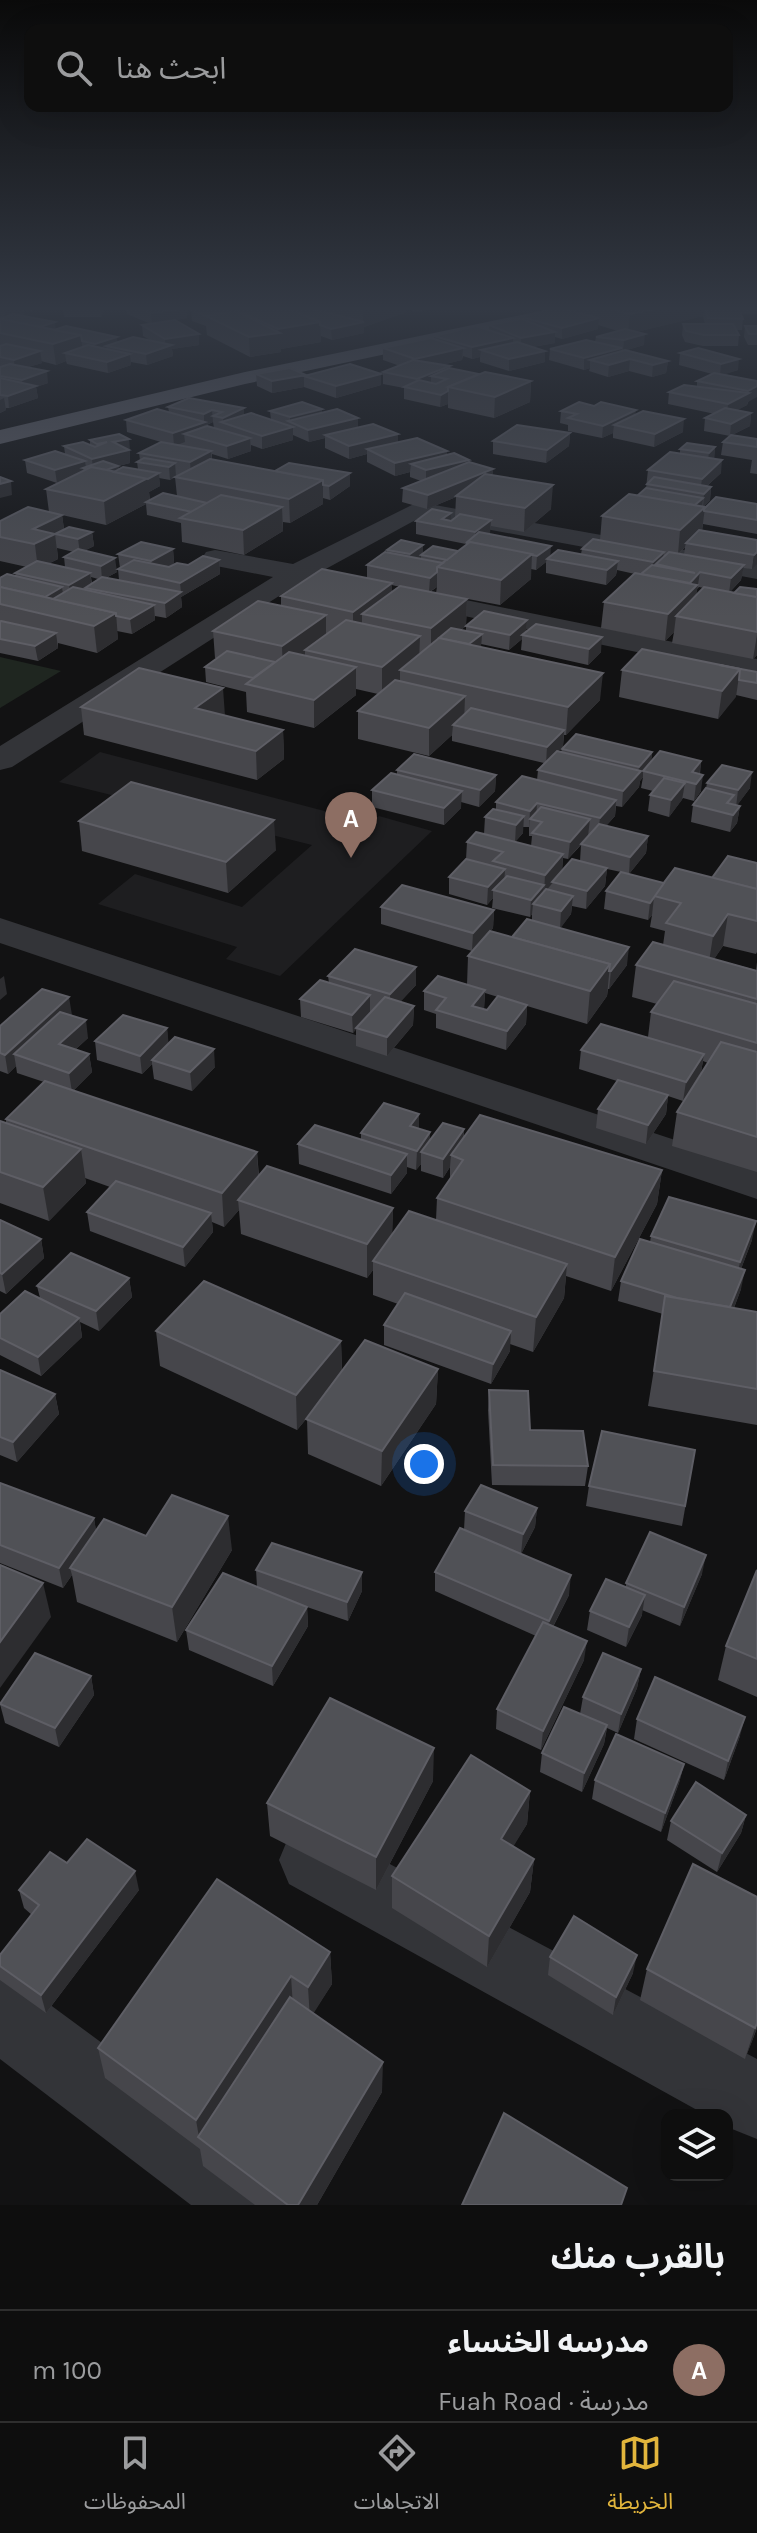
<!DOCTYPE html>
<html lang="ar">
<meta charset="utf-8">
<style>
body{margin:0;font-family:Karla,"Noto Sans Arabic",sans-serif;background:#1c1c1c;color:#f1f3f6;direction:rtl}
.controls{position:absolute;right:24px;bottom:24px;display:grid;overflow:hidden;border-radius:16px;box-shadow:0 8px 32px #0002}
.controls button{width:72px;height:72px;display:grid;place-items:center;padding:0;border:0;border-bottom:2px solid #2e2e2e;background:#0e0e0e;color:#f1f3f6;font:40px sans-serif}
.you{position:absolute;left:424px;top:1464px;width:28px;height:28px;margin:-20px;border:6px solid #fff;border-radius:50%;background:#1a73e8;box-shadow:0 0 0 12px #1a73e833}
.badge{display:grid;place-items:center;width:52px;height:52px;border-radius:50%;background:#e2b53c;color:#fff;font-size:26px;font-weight:700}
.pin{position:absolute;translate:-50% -66px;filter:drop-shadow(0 2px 4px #0008)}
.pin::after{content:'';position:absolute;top:42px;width:28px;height:24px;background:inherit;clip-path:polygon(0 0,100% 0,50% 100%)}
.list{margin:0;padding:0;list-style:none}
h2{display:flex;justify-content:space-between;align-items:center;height:104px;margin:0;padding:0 32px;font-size:34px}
h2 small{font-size:26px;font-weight:400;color:#9b9c9e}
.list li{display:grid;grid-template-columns:52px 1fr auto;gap:24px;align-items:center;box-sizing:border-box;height:112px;padding:0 32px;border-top:2px solid #2e2e2e}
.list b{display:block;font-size:30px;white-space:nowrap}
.list p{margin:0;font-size:26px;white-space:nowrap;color:#9b9c9e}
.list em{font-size:26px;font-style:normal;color:#9b9c9e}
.icon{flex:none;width:44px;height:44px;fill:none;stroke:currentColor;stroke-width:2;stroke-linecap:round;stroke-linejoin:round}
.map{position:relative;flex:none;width:757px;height:2205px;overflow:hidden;direction:ltr}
.search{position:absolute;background:#0e0e0e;box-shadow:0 8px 32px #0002;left:24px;right:24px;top:24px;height:88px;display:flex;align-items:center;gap:20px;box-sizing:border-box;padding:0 28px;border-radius:16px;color:#9b9c9e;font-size:30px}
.sheet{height:216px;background:#0e0e0e}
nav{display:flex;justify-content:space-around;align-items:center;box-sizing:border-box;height:112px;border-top:2px solid #2e2e2e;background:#0e0e0e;font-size:22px;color:#9b9c9e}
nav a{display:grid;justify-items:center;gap:4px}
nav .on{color:#e2b53c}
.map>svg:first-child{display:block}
.built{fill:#1e1e20}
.green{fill:#1f2620}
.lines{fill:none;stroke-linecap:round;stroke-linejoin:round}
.minor{fill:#333438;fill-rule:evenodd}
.highway{fill:#606169;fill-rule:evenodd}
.wall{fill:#46464b;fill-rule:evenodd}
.shaded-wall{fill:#2d2d30}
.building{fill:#505156;stroke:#5e5e65;stroke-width:2}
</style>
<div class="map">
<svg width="757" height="2205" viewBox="0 0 757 2205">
<rect width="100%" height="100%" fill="#121213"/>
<!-- built -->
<path class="built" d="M100,752L370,823L379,816L432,831L280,976L226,959L237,947L98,904L135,874L242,907L312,845L59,782Z"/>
<!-- green -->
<path class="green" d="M0,657L61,671L0,708Z"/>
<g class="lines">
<!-- minor -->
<g class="minor">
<path d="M418,502L757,563V579L421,517L322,571L325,576L321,582H301L12,767L0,770V746L273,577L206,564L202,558L206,552L215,550L293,564Z"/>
<path d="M407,588L757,659V677L397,602L393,596L397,590Z"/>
<path d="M0,918L757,1167V1199L0,943Z"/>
<path d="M313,1826L337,1836L757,2059V2139L727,2127V2115H706L289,1884L279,1860L289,1836Z"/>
<path d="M0,1976L26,1987L284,2177L296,2205H191L0,2059Z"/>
</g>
<!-- highway -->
<path class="highway" d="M550,309H584L575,314L245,384L0,444V430L245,372Z"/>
</g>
<!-- wall -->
<g class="wall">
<path d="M0,309H35L32,311L24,310V315L21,316L56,329L117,342L150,340L143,336L142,325L151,324L127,314L126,309H186L187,318L175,320L199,334V345L172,349L173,356L147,365L131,362V365L108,373L67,364L66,361L56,365L41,361L42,363L28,367L48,383L36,387L38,398L9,408H6V410L0,413Z"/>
<path d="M63,309H105L101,317H64Z"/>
<path d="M198,309H289L292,310L430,309L417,312L407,309V312L364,327V333L332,340L321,336V342L281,349V352L250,357L207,335L206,326L192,321L191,310Z"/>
<path d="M577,309H757V314H741L743,319L742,330H736L739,335L738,346H703L685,342L682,335L683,324H705L703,316L636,332L644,345L627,350L668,361L666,373L652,377L629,371L608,377L589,371L590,368L584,370L549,360L550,349L595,342L596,337L618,331L598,325V329L562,339L555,337V343L533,347L545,362L509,371L480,362V357L472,359L463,356L462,360L441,365L450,368L479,374L531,381L530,402L494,418L448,408V404L440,407L404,399V388L383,384V372L400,366L383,360V348L434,339V336L489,330V325L520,320L521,317L577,313Z"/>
<path d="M745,326H757V345H748L744,337Z"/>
<path d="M698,348L738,370L724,374L757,381L747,405L737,410L751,413L750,426L732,435L757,439V474L750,473L752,460L721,455L723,442L730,436L704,431L705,418L715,414L668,404L669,392L697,387V381L712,374L679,365L680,353Z"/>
<path d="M256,374L306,376L381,374V385L336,398L304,387L272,393L257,386Z"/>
<path d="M168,407L244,408V415L271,420L270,411L322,413L358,418V428L398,442L447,451V455L469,460V462L493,469V475L551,509L524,532L491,526L489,534L550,556L581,554L582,549L600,540L602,516L637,496L646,488L648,470L680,453V449L715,447L714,459L721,473L707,486L711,487L710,500L703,507H705L704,509L757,504V534L703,524L702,531L757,540L752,569L743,568L741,580L730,592L734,593L757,589V655L753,659L672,643L674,632L665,641L601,628L604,602L635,574L617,570L616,575L606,585L546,573V562L536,570L531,569V579L500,605L436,593L437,587L430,592L467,599L466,626L461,630L466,631V626L527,620L526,632L601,652L588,665L521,650L522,639L509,650L481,644V647L600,700L566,735H564L563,746L558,751L561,752L562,749L652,752L651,763L701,761L700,774L701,791L694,801L683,798L669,817L648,811L650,795L653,791L641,788L643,777L640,781L639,787L622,807L616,806L615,816L606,826L648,836L646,853L629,874L664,883L712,878L757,863V952L756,954L723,946L714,959L756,970L757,962V1172L672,1146L677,1112L708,1063L703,1061L701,1072L683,1101L668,1096L666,1114L646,1144L596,1128L598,1109L617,1081L579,1069L581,1050L648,1037L651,1012L657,1004L632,997L636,965L663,945L665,931L650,927L652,915L648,920L604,909L606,891L621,872L607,869L605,886L586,909L572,906L571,914L560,928L627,965L609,989H608L607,996L587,1024L527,1006L526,1024L506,1050L436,1028V1014L424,1010V991L467,985L468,956L512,937L532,920V914L530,917L492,908L493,898L487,905L449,894V877L466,859L467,842L484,834L485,817L496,809V802L537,780L538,770L544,763L452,741V735L429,756L358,739V711L378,694L356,689V695L314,728L247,712L246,692L206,682L205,667L217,658H215L213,631L281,606V596L367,578V565L387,552V550L423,545V553L458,551L466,545V544L416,534V521H451L455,518L456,497L427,509L402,502L403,488L421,481L410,477V472L395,476L367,462V454L349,459L325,448V438L309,442L293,435V440L262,449L251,445V451L228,459L212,454V459L350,486L330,500L323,498V504L290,523L283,522V531L244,555L182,542L181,523L147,515L146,504L106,525L62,515L64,529L92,532L94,546L84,551L117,572L106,578L119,580L118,569L120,568L118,554L173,549L174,563L167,567L188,565L219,560L220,574L181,597L182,607L166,618L155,616V620L132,634L117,631L118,639L97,653L58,643V648L38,661L0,653V578L16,576L15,573L27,567L0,561V521L49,512L46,489L57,483L27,473L25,460L65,454L64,446L90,445V440L129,439L130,463L118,466L119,469H138L137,462L140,460L139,453L161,442L127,432L126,420L169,412ZM213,422L214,428L205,426ZM175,477L177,496L150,500L149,492L160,486L159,478L170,480ZM685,547L684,555L679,554ZM57,548L74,552L64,557L65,567L48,564L58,559ZM91,577L98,579L92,583ZM392,585L396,586H399L392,592ZM699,587L704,588L696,596L697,589ZM523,827H529V836H532L531,846L515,842L523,833ZM581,845L580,861L562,871L563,858L568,859ZM485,993L498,997L487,1010L484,1009Z"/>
<path d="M561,411L635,414L683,432L654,447L613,438V433L602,438L568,431V425L560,423Z"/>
<path d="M570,433L569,446L546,463L493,454V441Z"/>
<path d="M622,670L757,672V700L736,695L718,719L619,697Z"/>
<path d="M81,707L225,716L283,730L284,759L257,780L84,735Z"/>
<path d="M397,770L496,775L495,791L479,807L461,802V808L444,825L372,807V790L397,775Z"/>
<path d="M707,783L750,788L737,805L740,806L737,823L730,832L691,822L693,805L706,788Z"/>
<path d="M79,821L276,850L228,893L82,851Z"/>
<path d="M381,907L494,910L493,928L472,951L381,924Z"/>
<path d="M328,976L416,985L400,1002L414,1006L413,1025L387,1056L356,1046V1029L353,1033L301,1017L300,999L329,983Z"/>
<path d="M72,1015L88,1038L76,1049L89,1054L92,1072L73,1091L257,1152L259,1176L393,1208L392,1234L436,1220L437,1198L450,1179V1167L443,1178L421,1171V1164L416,1170L407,1167V1173L391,1194L299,1164L298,1144L361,1139V1133L419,1129L430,1132V1140L464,1129V1137L662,1170L657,1204L611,1291L566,1276L564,1298L533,1352L510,1344V1351L491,1384L384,1345V1325L398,1304L373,1295V1270L367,1278L241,1234L239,1210L224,1227L212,1222L213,1232L185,1267L90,1231L87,1212L110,1187L85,1178L86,1183L49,1221L0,1203V1121L6,1123V1119L44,1082L17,1073L16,1066L8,1074L0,1071V1026Z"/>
<path d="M167,1028L168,1043L215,1067L192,1091L154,1079L152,1064L142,1074L97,1060L95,1041Z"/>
<path d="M0,1220L41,1239L44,1258L6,1294L0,1291Z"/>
<path d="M651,1236L752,1240L741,1269V1289L734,1308L757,1312V1425L648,1406L663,1314L618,1301L621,1281L650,1242Z"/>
<path d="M129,1278L132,1297L99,1331L80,1322L82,1337L41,1376L0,1355V1314L40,1298L37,1286Z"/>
<path d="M156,1331L341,1341L342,1371L438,1369L436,1404L381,1486L308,1454L307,1418L297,1430L160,1366Z"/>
<path d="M0,1370L55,1394L59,1414L17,1462L0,1455Z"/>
<path d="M489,1390L530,1430L588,1466L585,1486L492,1485L488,1410Z"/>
<path d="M695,1450L682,1526L586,1506L589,1486Z"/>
<path d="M0,1483L94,1518L96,1531L146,1536L232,1550L177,1642L77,1602L72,1575L63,1588L0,1563Z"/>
<path d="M537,1508L535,1527L521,1554L569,1595L553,1627L584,1660L541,1750L496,1729L497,1709L536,1636L435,1591V1572L464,1530L465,1511Z"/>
<path d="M256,1570L362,1591L348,1621L307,1607L308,1626L273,1686L189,1650L186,1630L257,1587Z"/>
<path d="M757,1570V1697L718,1680L726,1646Z"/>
<path d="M702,1574L680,1626L642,1610V1615L626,1647L587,1630L590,1611L626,1587V1583Z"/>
<path d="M641,1669L637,1688L618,1733L607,1728L604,1744L582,1792L540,1772L542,1753L580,1714L583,1697Z"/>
<path d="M91,1676L94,1695L59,1747L5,1723L0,1704Z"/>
<path d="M637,1719L740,1736L724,1780L634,1739Z"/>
<path d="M684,1764L679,1783L661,1832L592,1799L595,1780Z"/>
<path d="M433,1781L376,1890L270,1836L267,1803Z"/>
<path d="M530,1791L527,1824L513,1846L534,1859L530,1892L487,1967L392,1908V1876Z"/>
<path d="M746,1815L741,1833L717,1872L667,1840L671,1821Z"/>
<path d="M67,1863L139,1890L46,2013L0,1980V1955L32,1915L24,1908L19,1890Z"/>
<path d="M757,1897V2028L745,2059L640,2000L647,1969Z"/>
<path d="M330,1952L332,1984L313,2013L382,2092L317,2205H255L203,2166L200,2149L105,2078L98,2048Z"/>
<path d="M550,1957L633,1973L613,2015L548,1975Z"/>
</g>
<!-- shaded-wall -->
<g class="shaded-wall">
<path d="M7,309H23L24,315L6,320L4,310Z"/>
<path d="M100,309H105L101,317Z"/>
<path d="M179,309H186L187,318L152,324L151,313Z"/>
<path d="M363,309H407V312L364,327V333L332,340L331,329L363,322Z"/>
<path d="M655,309H704L703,316L628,334L630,314Z"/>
<path d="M599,318L598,329L562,339V328Z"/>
<path d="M55,322L56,333L28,331Z"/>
<path d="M320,322L321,342L281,349V352L250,357L249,337L279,333L278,329Z"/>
<path d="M555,332V343L521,349V338Z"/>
<path d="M199,334V345L172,349L173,356L147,365L146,354L165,347V339Z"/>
<path d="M645,334L644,345L623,351L624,340Z"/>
<path d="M81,335L83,355L65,353L66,361L56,365L53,344Z"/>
<path d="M117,337L118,348L106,346L107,351L96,355L95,344Z"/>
<path d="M513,338V349L481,350L480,357L472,359V347Z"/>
<path d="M463,348L462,360L415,371V359Z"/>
<path d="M622,348L621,359L590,360V368L584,370V358Z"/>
<path d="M40,351L42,363L15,371L14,360Z"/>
<path d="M545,351V362L509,371V359Z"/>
<path d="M130,354L131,365L108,373L107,362Z"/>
<path d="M630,359L629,371L608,377L609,365Z"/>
<path d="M739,359L738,370L720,376L721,364Z"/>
<path d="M668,361L666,373L652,377L653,365Z"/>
<path d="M450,366L449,378L431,376V385L417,390V379Z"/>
<path d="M47,371L48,383L36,387L38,398L9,408L8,396L23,391L22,380Z"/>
<path d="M381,374V385L336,398V386Z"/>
<path d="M306,375L304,376V387L272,393V381Z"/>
<path d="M531,381L530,402L494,418L495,397Z"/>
<path d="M757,386V397L748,402L747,405L727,416L728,404L747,394L748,391Z"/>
<path d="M448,391V404L440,407L441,395Z"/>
<path d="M4,398L6,410L0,413V400Z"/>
<path d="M244,408V420L223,423V418Z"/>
<path d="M322,409V421L290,422V417Z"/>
<path d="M212,410L213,422L184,434L185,442L174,446L173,433L204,422V414Z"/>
<path d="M636,410L634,422L614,425L613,433L602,438L603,426Z"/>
<path d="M751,413L750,426L730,436L731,424Z"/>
<path d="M358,418V431L325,435V438L309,442L308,430Z"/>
<path d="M684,419L683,432L654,447L655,434Z"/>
<path d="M293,427V440L262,449V436Z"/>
<path d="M570,433L569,446L546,463L547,450Z"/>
<path d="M398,434V447L367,449V454L349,459V446Z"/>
<path d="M250,438L251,451L228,459L227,446Z"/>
<path d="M129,439L130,463L118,466L120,479L93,470L92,459L99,457L97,444Z"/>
<path d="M715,447L714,460L707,466L709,453Z"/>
<path d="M211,451L212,463L191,475L190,462Z"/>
<path d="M447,451L446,464H411L410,472L395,476V463Z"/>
<path d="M469,460V473L426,483V470Z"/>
<path d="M722,460L721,473L700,492L702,479Z"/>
<path d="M85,461L86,468H83L84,474L57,483L55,470Z"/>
<path d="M175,463L176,476L170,480L169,467Z"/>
<path d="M493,469V482L456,496V497L427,509L428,495Z"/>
<path d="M159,473L160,486L149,492L150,502H146V504L106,525L104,501Z"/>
<path d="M350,473V486L330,500L329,486Z"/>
<path d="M323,480V504L290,523L289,499Z"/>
<path d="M11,481L12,495L0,498V484Z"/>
<path d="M553,485L551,509L524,532L525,508Z"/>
<path d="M711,487L710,500L703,507L704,494Z"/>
<path d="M703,498L702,510L705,507L702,531L686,543L685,547L678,554L680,530L693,507Z"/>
<path d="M282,507L283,531L244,555L243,530Z"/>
<path d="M451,513V526L442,519Z"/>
<path d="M62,515L65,536L55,534L58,559L38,569L33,529Z"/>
<path d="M491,520L490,534L475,546V532Z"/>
<path d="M92,532L94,546L80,553L78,539Z"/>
<path d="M423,545V555H421V560L410,568V554Z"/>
<path d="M551,546L550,560L547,559L546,562L536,570L537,556Z"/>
<path d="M173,549L174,563L153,575L151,561Z"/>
<path d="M664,552L662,565L656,564L655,573L651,577L653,562Z"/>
<path d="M757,552V564L752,569L754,555Z"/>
<path d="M532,554L531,579L500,605L501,580Z"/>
<path d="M115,558L117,572L102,580L101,566Z"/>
<path d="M219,560L220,574L181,597L182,607L166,618L165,603L181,592L180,583Z"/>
<path d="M618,561L616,575L606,585L607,570Z"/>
<path d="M744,565L741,580L729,593L731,578Z"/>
<path d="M437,572V587L429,592L430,578Z"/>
<path d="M700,572L694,610L676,616L674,632L665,641L668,614L686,587Z"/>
<path d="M90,573L92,587L85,588V591L71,600L69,585Z"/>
<path d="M392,583V609L362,614V631L353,638V612Z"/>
<path d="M62,587L64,602L43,598Z"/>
<path d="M467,599L466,626L431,655V628Z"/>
<path d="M154,605L155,620L132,634L130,619Z"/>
<path d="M116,613L118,639L97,653L94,626Z"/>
<path d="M326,615V642L305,650V657L283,673L282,646Z"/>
<path d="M527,620L526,635H522V639L509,650L510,635Z"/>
<path d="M56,633L58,648L38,661L35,646Z"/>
<path d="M482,634L481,649L468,645Z"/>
<path d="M757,635V655L753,659Z"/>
<path d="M420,636L419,663L400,670V680L382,695V667Z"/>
<path d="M602,637L601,652L588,665L589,649Z"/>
<path d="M356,667V695L314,728V700Z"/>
<path d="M740,669L736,697L718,719L722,691Z"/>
<path d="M603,673L600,700L566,735L568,707Z"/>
<path d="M223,688L225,716L195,708Z"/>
<path d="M465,696L464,724L453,725L452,735L429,756V728Z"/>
<path d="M283,730L284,759L257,780L256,751Z"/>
<path d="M564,730L563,746L546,764L547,747Z"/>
<path d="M652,752L650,768L643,771V777L640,781L639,787L622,807L623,791L638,774L639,767Z"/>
<path d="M701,761L699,777L692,772Z"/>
<path d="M752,772L750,788L736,807L738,790Z"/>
<path d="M496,775L495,791L479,807L480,790Z"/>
<path d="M703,775L701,791L694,801L696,784Z"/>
<path d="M685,783L682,800L669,817L671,800Z"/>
<path d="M462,791L461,808L444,825V808Z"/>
<path d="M616,800L615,816L598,835L600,818Z"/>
<path d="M537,803L536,820L530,819L529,828L530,811Z"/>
<path d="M740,806L737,823L730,832L733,815Z"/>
<path d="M524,816L523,833L515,842L516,825Z"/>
<path d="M590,819L588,836L568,859L570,842Z"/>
<path d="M274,820L276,850L228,893L226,862Z"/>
<path d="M648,836L646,853L629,874L630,857Z"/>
<path d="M563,854L562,872L544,893L545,875Z"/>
<path d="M607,868L605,886L586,909L587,891Z"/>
<path d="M505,869L504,887L493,890V898L487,905L488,887Z"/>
<path d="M544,885L543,903L533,904L532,914L530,917L531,900Z"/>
<path d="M573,896L571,914L560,929L561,911Z"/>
<path d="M654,897L652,915L648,920L650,903Z"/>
<path d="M494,910L493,928L472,951L473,933Z"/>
<path d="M728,914L723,946L708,968L713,936Z"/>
<path d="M629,947L627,965L609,989L611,971Z"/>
<path d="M610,964L607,996L587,1024L590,991Z"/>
<path d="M416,967V985L390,1013V994Z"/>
<path d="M4,976L7,994L0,1000V979Z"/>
<path d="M485,990L484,1009L474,1021L472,1006Z"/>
<path d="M370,995V1014L353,1033L352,1015Z"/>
<path d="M69,997L72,1015L25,1058L14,1054L16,1066L8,1074L5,1055Z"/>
<path d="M527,1005L526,1024L506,1050L507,1031Z"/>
<path d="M414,1006L413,1025L387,1056V1037Z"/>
<path d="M86,1020L88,1038L62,1062L59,1044Z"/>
<path d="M167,1028L169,1047L152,1060V1064L142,1074L140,1056Z"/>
<path d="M214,1049L215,1067L192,1091L190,1072Z"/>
<path d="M89,1054L92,1072L72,1092L69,1073Z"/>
<path d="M704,1054L701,1072L683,1101L686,1082Z"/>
<path d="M668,1095L666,1114L646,1144L648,1125Z"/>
<path d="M419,1114V1133L410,1126Z"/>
<path d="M464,1129L463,1148L451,1155L450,1167L443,1178V1159Z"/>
<path d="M430,1132V1151L421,1152V1164L416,1170L417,1151Z"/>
<path d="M81,1149L86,1183L49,1221L43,1187Z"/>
<path d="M257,1152L259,1186L238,1200L239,1210L224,1227L222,1193Z"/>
<path d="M407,1154V1173L391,1194V1175Z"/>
<path d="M662,1170L657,1204L611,1291L615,1257Z"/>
<path d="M393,1208L392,1242L373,1261V1270L367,1278V1244Z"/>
<path d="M211,1213L213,1232L185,1267L183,1247Z"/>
<path d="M756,1221L752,1240L736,1282L740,1262Z"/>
<path d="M41,1239L44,1258L6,1294L2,1274Z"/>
<path d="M567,1264L564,1298L533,1352L536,1317Z"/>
<path d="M745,1270L741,1289L724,1334L728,1314Z"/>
<path d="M129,1278L132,1297L99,1331L96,1311Z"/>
<path d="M79,1318L82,1337L41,1376L38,1357Z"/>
<path d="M511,1331L510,1351L491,1384L493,1364Z"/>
<path d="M341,1341L342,1375L297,1430L296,1395Z"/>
<path d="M438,1369L436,1404L381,1486L382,1451Z"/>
<path d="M55,1394L59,1414L17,1462L13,1442Z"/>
<path d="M537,1508L535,1527L521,1554L523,1534Z"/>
<path d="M228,1516L232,1550L177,1642L172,1607Z"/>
<path d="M94,1518L97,1538L70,1568L72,1575L63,1588L59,1568Z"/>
<path d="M706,1555L702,1574L680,1626L684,1607Z"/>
<path d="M362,1572V1591L348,1621L347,1602Z"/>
<path d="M571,1575L569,1595L546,1640L549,1621Z"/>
<path d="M43,1583L51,1617L0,1688V1642Z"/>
<path d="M645,1595L642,1615L626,1647L629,1627Z"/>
<path d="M307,1607L308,1626L273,1686L272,1666Z"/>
<path d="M587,1641L584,1660L541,1750L543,1731Z"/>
<path d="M641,1669L637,1688L618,1733L621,1714Z"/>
<path d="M91,1676L94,1695L59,1747L55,1728Z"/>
<path d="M745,1717L740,1736L724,1780L728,1761Z"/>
<path d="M607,1725L604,1744L582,1792L584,1773Z"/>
<path d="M434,1748L433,1781L376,1890V1857Z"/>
<path d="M684,1764L679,1783L661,1832L665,1813Z"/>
<path d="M530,1791L527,1824L498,1872L501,1839Z"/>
<path d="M746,1815L741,1833L717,1872L722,1853Z"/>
<path d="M534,1859L530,1892L487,1967L489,1936Z"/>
<path d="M135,1871L139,1890L46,2013L41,1995Z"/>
<path d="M330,1952L332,1984L310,2019L308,1987Z"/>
<path d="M637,1955L633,1973L613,2015L616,1997Z"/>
<path d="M291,1976L293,2007L199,2137L196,2120Z"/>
<path d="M757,2023V2028L745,2059L755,2028Z"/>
<path d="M383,2062L382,2092L317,2205H298Z"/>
</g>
<!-- building -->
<g class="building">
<path d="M140,309H179L151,313Z"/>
<path d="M198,309H231L232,312L206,316L191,310Z"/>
<path d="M234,309H289L320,322L278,329Z"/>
<path d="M298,309H312L364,322L331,329L320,325V322L292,310Z"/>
<path d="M552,309H562L599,318L562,328L521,317Z"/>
<path d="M610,309H655L630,314Z"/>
<path d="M705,309H739L743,319L708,318Z"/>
<path d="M236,311L280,333L249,337L206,316Z"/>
<path d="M13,314L55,322L40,327L0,319Z"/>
<path d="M0,319L81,335L53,344L0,333Z"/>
<path d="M522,319L555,332L521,338L489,325Z"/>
<path d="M175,320L199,334L165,339L142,325Z"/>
<path d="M683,324H733L739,335H704L686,331Z"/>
<path d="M66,326L117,337L95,344L82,341L81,335L54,330Z"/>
<path d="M476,326L513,338L472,347L434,336Z"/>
<path d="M745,326H757V334H749Z"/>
<path d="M625,329L645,334L624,340L596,337Z"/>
<path d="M133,337L172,345L146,354L106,346Z"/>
<path d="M431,338L463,348L415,359L383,348Z"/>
<path d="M586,340L622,348L584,358L550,349Z"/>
<path d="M517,342L545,351L509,359L481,350Z"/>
<path d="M6,344L40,351L14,360L0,357V346Z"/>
<path d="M88,345L130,354L107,362L65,353Z"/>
<path d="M698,348L739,359L721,364L680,353Z"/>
<path d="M625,350L668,361L653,365L630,359L609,365L590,360Z"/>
<path d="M413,360L450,366L417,379L383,372Z"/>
<path d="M10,364L47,371L22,380L0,376V367Z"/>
<path d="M350,364L381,374L336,386L304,376Z"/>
<path d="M290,368L306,375L272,381L256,374Z"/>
<path d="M449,368L479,374L448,387V391L441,395L404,387L419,380L436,384L447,379L431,376Z"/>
<path d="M485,372L531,381L495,397L448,387Z"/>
<path d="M714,373L757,381V386L748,391L697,381Z"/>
<path d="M0,378L36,386L8,396L0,395Z"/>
<path d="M684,385L749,393L728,404L669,392Z"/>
<path d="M189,398L244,408L223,418L213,416L222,412L212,410L204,414L168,407Z"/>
<path d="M302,402L322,409L290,417L270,411Z"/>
<path d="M579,402L594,406L601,402L636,410L603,426L568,418L577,414L561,411Z"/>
<path d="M725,408L751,413L731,424L705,418Z"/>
<path d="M157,409L205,422L173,433L126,420Z"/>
<path d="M337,409L358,418L308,430L288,421Z"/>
<path d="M643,411L684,419L655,434L614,425Z"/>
<path d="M251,413L293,427L262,436L221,422Z"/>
<path d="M373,424L398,434L349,446L325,435Z"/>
<path d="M517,425L570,433L547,450L493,441Z"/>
<path d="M207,426L250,438L227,446L184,434Z"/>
<path d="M119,434L129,439L113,442L129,450L92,459L64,446L83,442L95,447L107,442L97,444L90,440Z"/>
<path d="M731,435L757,439V447L723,442Z"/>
<path d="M417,438L447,451L395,463L367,449Z"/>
<path d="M161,442L211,451L190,462L139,453Z"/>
<path d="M687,443L715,447L709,453L680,449Z"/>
<path d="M55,451L85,461L55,470L25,460Z"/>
<path d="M670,452L722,460L702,479L648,470Z"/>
<path d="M454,453L469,460L426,470L411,464Z"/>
<path d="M144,458L175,463L169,467L137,462Z"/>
<path d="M210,459L323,480L289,499L175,477Z"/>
<path d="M103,461L118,466L106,470L91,467L88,469L83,468Z"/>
<path d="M469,462L493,469L428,495L403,488Z"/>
<path d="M289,463L350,473L329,486L323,485V480L275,471Z"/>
<path d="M91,467L148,478L104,501L46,489Z"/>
<path d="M123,467L159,473L148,479L114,472Z"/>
<path d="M485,474L553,485L525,508L456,496Z"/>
<path d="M0,477L11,481L0,484Z"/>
<path d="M654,477L711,487L704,494L647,484Z"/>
<path d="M646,488L703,498L695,505L637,496Z"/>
<path d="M163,493L207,503L192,512L146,502Z"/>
<path d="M629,494L705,507L680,530L602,516Z"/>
<path d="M221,495L282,507L243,530L180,518Z"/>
<path d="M716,497L757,504V520L704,511V509Z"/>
<path d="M28,507L62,515L33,529L55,534L34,544L0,537V521Z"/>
<path d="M432,509L451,513L442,519L451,521L460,514L491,520L475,532L416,521Z"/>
<path d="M69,527L92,532L78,539L55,534Z"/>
<path d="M699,530L757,540V552L754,555L686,543Z"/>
<path d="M479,532L551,546L537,556L470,542L466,543Z"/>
<path d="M593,539L664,552L653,562L582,549Z"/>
<path d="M401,540L423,545L410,554L387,550Z"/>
<path d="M141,542L173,549L151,561L118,554Z"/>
<path d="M470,542L532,554L501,580L437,567Z"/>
<path d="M433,546L458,551L447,560L421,555Z"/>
<path d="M78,549L115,558L101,566L64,557Z"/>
<path d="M558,550L618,561L607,570L547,559Z"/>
<path d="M385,552L443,563L437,567V572L430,578L367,565Z"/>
<path d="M669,552L744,565L731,578L700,572L690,583L641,574L652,565L695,573L656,564Z"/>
<path d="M203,556L219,560L180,583L118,569L134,560L169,567L177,563L188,565Z"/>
<path d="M37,561L90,573L69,585L15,573Z"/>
<path d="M322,569L392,583L353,612L281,596Z"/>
<path d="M635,573L697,585L668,614L604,602Z"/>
<path d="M7,574L62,587L45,597L0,587V578Z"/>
<path d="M102,577L181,592L165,603L85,588Z"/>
<path d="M400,586L467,599L431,628L362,614Z"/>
<path d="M0,587L116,613L94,626L0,604Z"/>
<path d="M73,587L154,605L130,619L116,616V613L53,599Z"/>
<path d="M704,587L757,597V632L676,616Z"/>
<path d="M740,587L757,589V597L734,593Z"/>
<path d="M258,601L326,615L282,646L213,631Z"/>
<path d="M484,611L527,620L510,635L466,626Z"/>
<path d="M346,620L420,636L382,667L305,650Z"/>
<path d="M1,621L56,633L35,646L0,639V622Z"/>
<path d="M536,624L602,637L589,649L522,635Z"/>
<path d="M451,628L482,634L469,644L439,638Z"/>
<path d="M439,638L603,673L568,707L400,670Z"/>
<path d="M642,649L740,669L722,691L622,670Z"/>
<path d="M227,651L275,662L253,678L205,667Z"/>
<path d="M289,652L356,667L314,700L246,684Z"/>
<path d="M719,665L757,672V683L739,680L740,669Z"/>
<path d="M139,668L223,688L195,708L283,730L256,751L81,707Z"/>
<path d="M395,680L465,696L429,728L358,711Z"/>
<path d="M471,708L564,730L547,747L453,725Z"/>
<path d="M576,734L652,752L639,767L562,749Z"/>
<path d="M557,751L641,771L623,791L538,770Z"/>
<path d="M660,751L701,761L692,772L703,775L696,784L643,771Z"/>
<path d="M414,754L496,775L480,790L397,770Z"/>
<path d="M722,765L752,772L738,790L707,783Z"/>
<path d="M391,773L462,791L444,808L372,790Z"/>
<path d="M522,776L616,800L600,818L537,803L530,811L496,802Z"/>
<path d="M664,778L685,783L671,800L650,795Z"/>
<path d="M131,782L274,820L226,862L79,821Z"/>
<path d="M706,788L734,795L727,803L740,806L733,815L693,805Z"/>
<path d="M541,807L590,819L570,842L532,833L542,822L530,819Z"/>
<path d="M493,809L524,816L516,825L485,817Z"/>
<path d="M599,824L648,836L630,857L581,844Z"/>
<path d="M476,832L563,854L545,875L493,861L503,852L467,842Z"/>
<path d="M728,856L757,863V889L712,878Z"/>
<path d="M466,859L505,869L488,887L449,877Z"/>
<path d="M572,859L607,868L587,891L552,882Z"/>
<path d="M675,868L757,889V921L728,914L713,936L666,923L681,903L654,896Z"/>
<path d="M621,872L664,883L650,903L606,891Z"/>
<path d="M507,876L544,885L531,900L493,890Z"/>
<path d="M402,885L494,910L473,933L381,907Z"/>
<path d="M546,889L573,896L561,911L533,904Z"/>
<path d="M527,919L629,947L611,971H609L610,964L512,937Z"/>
<path d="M490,931L610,964L590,991L468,956Z"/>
<path d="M653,942L757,971V999L636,965Z"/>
<path d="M355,949L416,967L390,994L328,976Z"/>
<path d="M438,976L485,990L472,1006L487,1010L498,996L527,1005L507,1031L436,1010L446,998L424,991Z"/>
<path d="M320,980L370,995L352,1015L300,999Z"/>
<path d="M674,981L757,1004V1043L651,1012Z"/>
<path d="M42,989L69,997L5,1055L0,1053V1026Z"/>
<path d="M385,997L414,1006L387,1037L356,1028Z"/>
<path d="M60,1012L86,1020L59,1044L89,1054L69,1073L14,1054Z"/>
<path d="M123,1015L167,1028L140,1056L95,1041Z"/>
<path d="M601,1024L704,1054L686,1082L581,1050Z"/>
<path d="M175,1037L214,1049L190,1072L152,1060Z"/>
<path d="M721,1042L757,1052V1137L677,1112Z"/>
<path d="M618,1080L668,1095L648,1125L598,1109Z"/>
<path d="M45,1081L257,1152L222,1193L6,1119Z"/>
<path d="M384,1103L419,1114L410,1126L430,1132L417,1151L361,1133Z"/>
<path d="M480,1115L662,1170L615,1257L437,1198L463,1160L451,1155Z"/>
<path d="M0,1121L81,1149L43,1187L0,1172Z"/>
<path d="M443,1123L464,1129L443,1159L421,1152Z"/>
<path d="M315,1125L407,1154L391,1175L298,1144Z"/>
<path d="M267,1166L393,1208L367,1244L238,1200Z"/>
<path d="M116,1181L211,1213L183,1247L87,1212Z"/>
<path d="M669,1197L756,1221L740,1262L651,1236Z"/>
<path d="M409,1211L567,1264L536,1317L373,1261Z"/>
<path d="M0,1220L41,1239L2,1274L0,1273Z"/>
<path d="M640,1239L745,1270L730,1307L677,1298L621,1281Z"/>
<path d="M71,1253L129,1278L96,1311L37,1286Z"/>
<path d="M204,1281L341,1341L296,1395L156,1331Z"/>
<path d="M25,1291L79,1318L38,1357L0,1338V1314Z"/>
<path d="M405,1293L511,1331L493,1364L384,1325Z"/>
<path d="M665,1296L757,1312V1389L654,1371Z"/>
<path d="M365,1340L438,1369L382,1451L306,1419Z"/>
<path d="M0,1370L55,1394L13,1442L0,1437Z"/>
<path d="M489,1390L528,1391L530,1430L583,1431L588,1466L493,1465Z"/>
<path d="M602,1431L695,1450L685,1506L589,1486Z"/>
<path d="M0,1483L94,1518L59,1568L0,1545Z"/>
<path d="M481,1485L537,1508L523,1534L465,1511Z"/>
<path d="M172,1495L228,1516L172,1607L70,1568L104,1519L146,1536Z"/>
<path d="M460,1528L571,1575L549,1621L435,1572Z"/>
<path d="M650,1532L706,1555L684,1607L626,1583Z"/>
<path d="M272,1543L362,1572L347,1602L256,1570Z"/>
<path d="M0,1565L43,1583L0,1642Z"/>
<path d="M757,1570V1659L726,1646Z"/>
<path d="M223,1573L307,1607L272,1666L186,1630Z"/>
<path d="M606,1579L645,1595L629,1627L590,1611Z"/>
<path d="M543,1622L587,1641L543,1731L497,1709Z"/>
<path d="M35,1653L91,1676L55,1728L0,1704Z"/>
<path d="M603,1653L641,1669L621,1714L583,1697Z"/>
<path d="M655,1677L745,1717L728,1761L637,1719Z"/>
<path d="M330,1698L434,1748L376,1857L267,1803Z"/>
<path d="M564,1707L607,1725L584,1773L542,1753Z"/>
<path d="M616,1734L684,1764L665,1813L595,1780Z"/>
<path d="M471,1755L530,1791L501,1839L534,1859L489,1936L392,1876Z"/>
<path d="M696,1782L746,1815L722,1853L671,1821Z"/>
<path d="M87,1839L135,1871L41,1995L0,1966V1955L39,1905L19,1890L50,1852L67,1863Z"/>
<path d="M693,1864L757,1897V2023L755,2028L647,1969Z"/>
<path d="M217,1879L330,1952L308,1987L291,1976L196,2120L98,2048Z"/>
<path d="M574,1916L637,1955L616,1997L550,1957Z"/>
<path d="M290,1997L383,2062L298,2205H288L198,2137Z"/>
<path d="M504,2113L627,2188L621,2205H462Z"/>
</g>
<!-- sky -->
<linearGradient id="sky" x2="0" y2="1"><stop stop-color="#0a0a0a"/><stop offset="0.5" stop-color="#333944"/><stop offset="1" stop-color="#333944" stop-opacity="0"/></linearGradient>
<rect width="757" height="617" fill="url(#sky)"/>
</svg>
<div class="controls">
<button><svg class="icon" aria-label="layers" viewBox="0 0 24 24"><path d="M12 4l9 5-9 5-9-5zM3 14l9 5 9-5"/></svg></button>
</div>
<div class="you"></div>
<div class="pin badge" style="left:351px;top:858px;background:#8d6e63">A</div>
<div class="search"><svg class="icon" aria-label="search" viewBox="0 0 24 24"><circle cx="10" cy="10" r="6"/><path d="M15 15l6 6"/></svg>ابحث هنا</div>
</div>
<section class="sheet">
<h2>بالقرب منك<small></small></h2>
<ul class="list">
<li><span class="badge" style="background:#8d6e63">A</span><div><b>مدرسه الخنساء</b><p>مدرسة · Fuah Road</p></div><em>100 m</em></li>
</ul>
</section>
<nav>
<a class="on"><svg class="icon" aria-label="map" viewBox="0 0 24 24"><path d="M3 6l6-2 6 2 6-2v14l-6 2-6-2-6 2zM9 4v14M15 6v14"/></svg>الخريطة</a>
<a><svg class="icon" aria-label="directions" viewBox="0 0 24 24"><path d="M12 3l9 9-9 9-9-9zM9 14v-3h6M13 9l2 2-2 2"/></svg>الاتجاهات</a>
<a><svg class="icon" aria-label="saved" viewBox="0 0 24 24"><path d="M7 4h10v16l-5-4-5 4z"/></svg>المحفوظات</a>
</nav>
